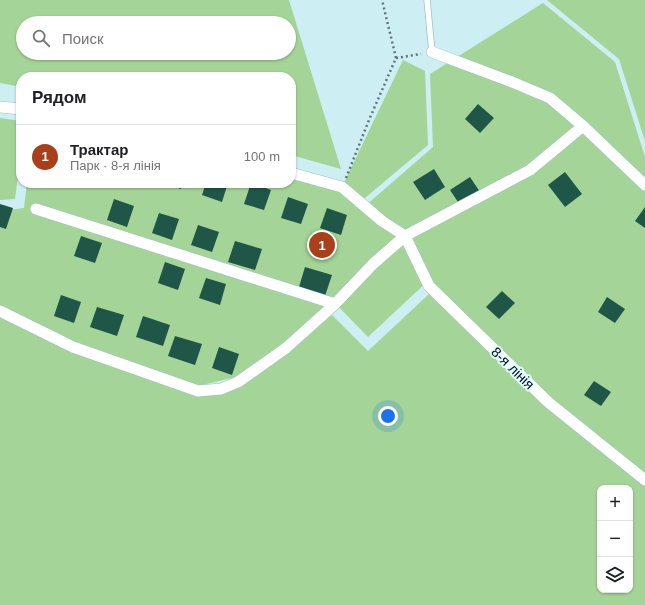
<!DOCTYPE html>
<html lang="ru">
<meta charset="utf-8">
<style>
body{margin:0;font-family:Arial,sans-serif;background:#f6f6f6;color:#202124}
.controls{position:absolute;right:12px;bottom:12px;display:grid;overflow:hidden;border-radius:8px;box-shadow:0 1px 3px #0004}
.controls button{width:36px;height:36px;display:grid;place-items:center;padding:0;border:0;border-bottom:1px solid #e0e0e0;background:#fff;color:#202124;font:20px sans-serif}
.you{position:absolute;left:388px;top:416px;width:14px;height:14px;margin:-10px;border:3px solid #fff;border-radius:50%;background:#1a73e8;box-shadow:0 0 0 6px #1a73e833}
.badge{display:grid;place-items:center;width:26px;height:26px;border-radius:50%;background:#a7401b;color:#fff;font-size:13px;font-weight:700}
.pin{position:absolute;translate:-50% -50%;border:2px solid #fff;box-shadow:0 1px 4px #0006}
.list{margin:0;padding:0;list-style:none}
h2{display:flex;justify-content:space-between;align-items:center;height:52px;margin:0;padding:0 16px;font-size:17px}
h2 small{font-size:13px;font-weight:400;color:#757577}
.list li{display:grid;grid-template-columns:26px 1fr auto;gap:12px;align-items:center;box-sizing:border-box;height:64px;padding:0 16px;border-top:1px solid #e0e0e0}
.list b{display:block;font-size:15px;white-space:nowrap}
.list p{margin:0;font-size:13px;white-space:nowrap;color:#757577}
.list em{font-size:13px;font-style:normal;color:#757577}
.icon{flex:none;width:22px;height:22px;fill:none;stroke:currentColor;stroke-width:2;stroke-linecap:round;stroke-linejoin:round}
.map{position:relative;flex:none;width:645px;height:605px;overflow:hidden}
.search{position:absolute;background:#fff;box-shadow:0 1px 3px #0004;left:16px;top:16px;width:280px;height:44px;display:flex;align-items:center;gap:10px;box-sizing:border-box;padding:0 14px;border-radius:22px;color:#757577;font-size:15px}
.panel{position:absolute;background:#fff;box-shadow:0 1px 3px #0004;left:16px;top:72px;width:280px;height:116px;border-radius:16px}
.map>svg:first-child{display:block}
.green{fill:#a4d497;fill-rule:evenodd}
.building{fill:#1f5647}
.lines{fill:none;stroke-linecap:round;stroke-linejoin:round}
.service-casing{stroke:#a0c1c5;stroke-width:7}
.minor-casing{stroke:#a0c1c5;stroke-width:12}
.path{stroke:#607579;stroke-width:2.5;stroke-dasharray:2 3;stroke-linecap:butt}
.service{stroke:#fff;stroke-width:5.5}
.minor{stroke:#fff;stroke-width:11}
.labels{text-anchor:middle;stroke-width:4;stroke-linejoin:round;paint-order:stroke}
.street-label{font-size:14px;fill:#061113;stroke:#dffafe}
</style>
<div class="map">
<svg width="645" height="605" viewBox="0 0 645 605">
<rect width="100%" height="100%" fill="#cdeef3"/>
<!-- green -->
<g class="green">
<path d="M0,0H289L341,169L291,155V77H21V87L0,83ZM23,23H289V53H23Z"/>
<path d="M547,0H645V141L619,59Z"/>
<path d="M543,3L615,62L645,157V473L552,398L429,280L368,337L333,301L283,344L236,377L198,386L75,342L0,305V211L24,208L27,183H291V178L340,192L364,207L433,147L430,74Z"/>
<path d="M403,60L425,71L428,145L359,203L342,187Z"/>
<path d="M0,118L21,121V153L15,199L0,200Z"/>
<path d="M429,294L545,406L645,486V605H0V317L71,351L197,397L241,387L289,352L332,315L368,351ZM600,488H630V590H600Z"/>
</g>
<!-- building -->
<g class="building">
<path d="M478,104L494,118L480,133L465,119Z"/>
<path d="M434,169L445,187L425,200L413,182Z"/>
<path d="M565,172L582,194L565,207L548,185Z"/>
<path d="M470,177L482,195L462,208L450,190Z"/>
<path d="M122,183H135L133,187Z"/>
<path d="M164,183H183L181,189Z"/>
<path d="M206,183H228L222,202L202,195Z"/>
<path d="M251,183L271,190L264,210L244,204Z"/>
<path d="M288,197L308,204L301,224L281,218Z"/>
<path d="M114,199L134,206L127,227L107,220Z"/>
<path d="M0,204L13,208L6,229L0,227Z"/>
<path d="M645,207V228L635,221Z"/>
<path d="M327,208L347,215L341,235L320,228Z"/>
<path d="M159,213L179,219L172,240L152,233Z"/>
<path d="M198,225L219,232L212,252L191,245Z"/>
<path d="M81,236L102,243L95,263L74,256Z"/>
<path d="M235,241L262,249L255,270L228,262Z"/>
<path d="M165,262L185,269L178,290L158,283Z"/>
<path d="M305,267L332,275L325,296L299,287Z"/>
<path d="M206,278L226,284L220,305L199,298Z"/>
<path d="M502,291L515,303L499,319L486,307Z"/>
<path d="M61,295L81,302L74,323L54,316Z"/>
<path d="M607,297L625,309L615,323L598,312Z"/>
<path d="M97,307L124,315L117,336L90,327Z"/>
<path d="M143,316L170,325L163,346L136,337Z"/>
<path d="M175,336L202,344L195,365L168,356Z"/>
<path d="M219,347L239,354L232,375L212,368Z"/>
<path d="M594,381L611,392L601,406L584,395Z"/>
</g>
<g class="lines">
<!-- service casing -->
<g class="service-casing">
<path id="service" d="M427,0L432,52"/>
</g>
<!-- minor casing -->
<g class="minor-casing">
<g id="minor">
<path d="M432,52L512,82L550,98L583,126L645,185"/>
<path d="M0,107L21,109"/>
<path d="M291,173L342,187L382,221L405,236"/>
<path d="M36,209L335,304L373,264L405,236L530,170L583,126"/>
<path d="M405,236L429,286L548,402L645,480"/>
<path d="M0,311L73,347L198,391L221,389L238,382L286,348L335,304"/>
</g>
</g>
<!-- path -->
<g class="path">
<path d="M396,58L421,54"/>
<path d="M346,178L369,120L396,58L382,0"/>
</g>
<!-- service -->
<use href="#service" class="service"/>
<!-- minor -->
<use href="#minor" class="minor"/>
</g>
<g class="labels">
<!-- street labels -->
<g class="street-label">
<text transform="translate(513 368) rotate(44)" y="5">8-я лінія</text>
</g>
</g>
</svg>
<div class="controls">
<button>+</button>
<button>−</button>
<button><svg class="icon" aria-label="layers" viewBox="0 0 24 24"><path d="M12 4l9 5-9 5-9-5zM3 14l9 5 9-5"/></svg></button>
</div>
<div class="you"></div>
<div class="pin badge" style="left:322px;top:245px">1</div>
<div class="search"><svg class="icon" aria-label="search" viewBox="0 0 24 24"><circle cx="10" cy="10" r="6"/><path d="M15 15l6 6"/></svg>Поиск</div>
<section class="panel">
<h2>Рядом<small></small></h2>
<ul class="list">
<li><span class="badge">1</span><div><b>Трактар</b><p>Парк · 8-я лінія</p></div><em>100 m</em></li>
</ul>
</section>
</div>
